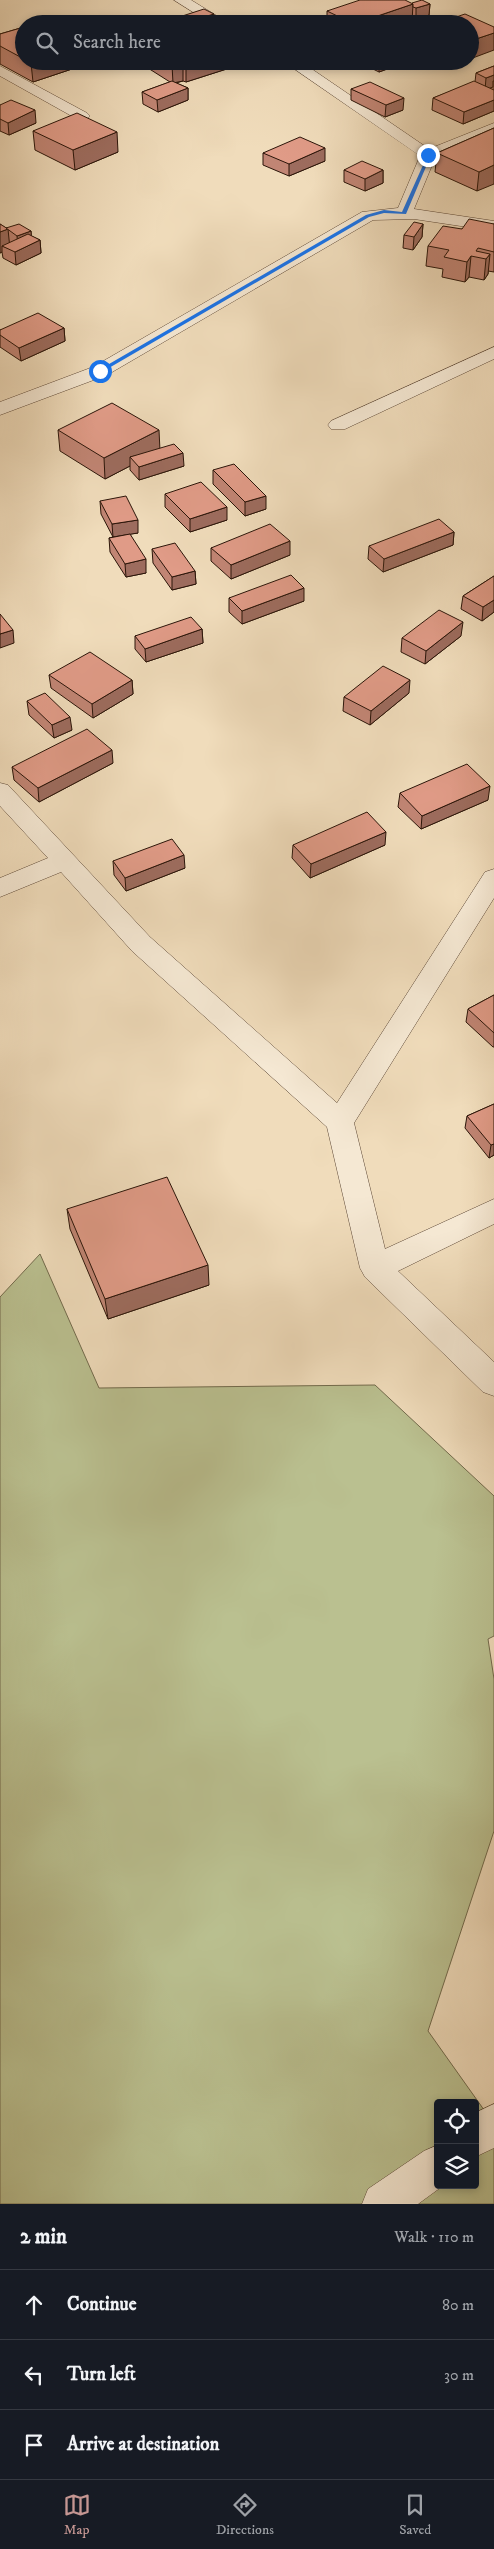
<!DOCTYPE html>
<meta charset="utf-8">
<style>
body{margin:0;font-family:"IM FELL DW Pica",serif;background:#20242c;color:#f1f3f6}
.controls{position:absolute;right:15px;bottom:15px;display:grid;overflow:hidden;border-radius:5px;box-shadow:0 2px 8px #0003}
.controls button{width:45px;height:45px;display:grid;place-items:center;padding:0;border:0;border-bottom:1px solid #363941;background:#171b24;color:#f1f3f6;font:25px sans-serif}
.stop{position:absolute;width:15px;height:15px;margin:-11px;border:4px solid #1a73e8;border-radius:50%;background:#fff}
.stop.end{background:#1a73e8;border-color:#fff;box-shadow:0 1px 5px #0008}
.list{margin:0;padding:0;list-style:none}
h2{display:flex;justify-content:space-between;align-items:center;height:65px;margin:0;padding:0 20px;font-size:21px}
h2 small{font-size:16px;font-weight:400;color:#9ea1a6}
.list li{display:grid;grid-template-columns:32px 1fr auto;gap:15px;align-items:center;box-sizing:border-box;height:70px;padding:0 20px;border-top:1px solid #363941}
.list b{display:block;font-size:19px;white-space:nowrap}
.list em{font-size:16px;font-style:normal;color:#9ea1a6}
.icon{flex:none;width:28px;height:28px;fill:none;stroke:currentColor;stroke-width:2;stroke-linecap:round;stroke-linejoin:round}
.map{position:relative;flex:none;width:494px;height:2204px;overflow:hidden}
.search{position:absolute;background:#171b24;box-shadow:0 2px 8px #0003;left:15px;right:15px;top:15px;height:55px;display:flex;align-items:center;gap:12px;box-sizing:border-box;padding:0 18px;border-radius:28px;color:#9ea1a6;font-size:19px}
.sheet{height:275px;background:#171b24}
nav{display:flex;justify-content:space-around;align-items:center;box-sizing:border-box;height:70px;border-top:1px solid #363941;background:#171b24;font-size:14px;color:#9ea1a6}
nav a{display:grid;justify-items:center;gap:2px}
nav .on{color:#c59692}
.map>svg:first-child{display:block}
.green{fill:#bac090;stroke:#726a4c;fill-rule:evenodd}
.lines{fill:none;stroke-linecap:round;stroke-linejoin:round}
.minor-casing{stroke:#5c4736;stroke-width:1}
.minor{fill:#f5e8d3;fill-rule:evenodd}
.wall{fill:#c18574;stroke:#2b1509}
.shaded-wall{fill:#9d6c5e;stroke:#2b1509}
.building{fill:#e09b87;stroke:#2b1509}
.route{fill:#1a73e8}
</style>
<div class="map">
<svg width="494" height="2204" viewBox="0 0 494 2204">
<rect width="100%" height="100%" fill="#f0dcbb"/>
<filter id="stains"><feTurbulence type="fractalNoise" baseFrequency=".004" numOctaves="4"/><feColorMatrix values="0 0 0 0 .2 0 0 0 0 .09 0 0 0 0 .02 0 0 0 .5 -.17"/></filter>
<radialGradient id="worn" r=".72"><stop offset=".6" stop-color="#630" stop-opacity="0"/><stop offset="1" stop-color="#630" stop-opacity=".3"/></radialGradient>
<!-- green -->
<path class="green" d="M40,1254L99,1388L375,1385L494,1496V1636L488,1639L494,1679V1831L428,2031L494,2124V2204H0V1297ZM438,2103H475V2185H438Z"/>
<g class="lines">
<!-- minor casing -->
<g class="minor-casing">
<g id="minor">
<path d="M174,0H191L230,24H212Z"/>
<path d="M283,61H300L429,149L494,123V134L435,158L414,209L494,221V231L414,219L373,220L107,375L0,415V402L93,367L362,212L398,208L420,156Z"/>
<path d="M0,66L87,113L90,116L87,119H77L0,76Z"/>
<path d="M494,347V359L345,429H331L328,425L331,421Z"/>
<path d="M0,783L8,785L150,937L337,1103L485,872L494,869V898L354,1123L385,1249L494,1199V1224L398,1271L494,1362V1396L483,1392L365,1277L360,1268L327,1127L132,951L61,872L0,897V878L48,858L0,806Z"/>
<path d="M494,2104V2148L475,2157V2113Z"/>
<path d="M438,2145V2185H444L418,2204H362L368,2189L424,2151Z"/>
</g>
</g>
<!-- minor -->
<use href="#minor" class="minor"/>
</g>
<!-- wall -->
<g class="wall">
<path d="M430,4L429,15L416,20L412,18V22L407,24H327V11Z"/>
<path d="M24,27V61H84V65L33,82L0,64V34Z"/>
<path d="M139,61H236V66L186,82L183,81L176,83L188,88V100L158,112L143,104L142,92L170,82L140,63Z"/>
<path d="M357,61H409L379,72Z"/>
<path d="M494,66V111L463,124L432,110L433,98L475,82L476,73Z"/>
<path d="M351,89L403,110L385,117L351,100Z"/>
<path d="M0,105L36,123L9,135L0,131Z"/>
<path d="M494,128L477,191L435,172L437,153Z"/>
<path d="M33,131L118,152L75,170L35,150Z"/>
<path d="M263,153L325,161L289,176L263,165Z"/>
<path d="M344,170H383V183L365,191L344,182Z"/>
<path d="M0,224L6,228L31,231V236L40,240L41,253L16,265L3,258L2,252L0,253Z"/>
<path d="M423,224L422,237L413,250L403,248L404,235Z"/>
<path d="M494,224V272L488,271V274L484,280L469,277L465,282L442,277L443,269L426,266L428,246L462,229Z"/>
<path d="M64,328L65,341L21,361L0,347V330Z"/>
<path d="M58,430L159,448L184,466L139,480L130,470V466L105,479L60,451Z"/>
<path d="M213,470L266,509L245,516L213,484Z"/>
<path d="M165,494L227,520L190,532L165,507Z"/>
<path d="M100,501L138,533L130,534L146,573L126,577L110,552L109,538L113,537L101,514Z"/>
<path d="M454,532L453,545L383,572L368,559L369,546Z"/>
<path d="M211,548L290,555L231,579L211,561Z"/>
<path d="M152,549L195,571L196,584L172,590L153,563Z"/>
<path d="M494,576V612L482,621L461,609L463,596Z"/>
<path d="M229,598L304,601L242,624L229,612Z"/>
<path d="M202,629L203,643L146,662L135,649V636Z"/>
<path d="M461,636L425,664L401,652L402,638Z"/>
<path d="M49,675L132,680L133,694L93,718L51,688Z"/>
<path d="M409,693L370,725L343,711L344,697Z"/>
<path d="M27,701L72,730L54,738L29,715Z"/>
<path d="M113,763L39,802L14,780L12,767Z"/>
<path d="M400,793L488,800L421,829L398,807Z"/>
<path d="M293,845H385L310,878L292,858Z"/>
<path d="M113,861L185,868L126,891L114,875Z"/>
<path d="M494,995V1047H493L466,1022L468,1009Z"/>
<path d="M494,1104V1155L489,1158L465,1128L467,1116Z"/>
<path d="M67,1209L209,1285L108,1319L70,1229Z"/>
</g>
<!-- shaded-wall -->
<g class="shaded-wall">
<path d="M413,4L412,22L407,24H354Z"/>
<path d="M430,4L429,15L416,20V8Z"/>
<path d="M214,14V24H204V17Z"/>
<path d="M494,33V50L470,59V41Z"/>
<path d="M38,61H84V65L33,82L31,63Z"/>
<path d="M99,61H111L99,64Z"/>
<path d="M192,61H236V66L186,82V63Z"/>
<path d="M379,61H409L379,72Z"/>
<path d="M183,62V81L173,83L172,65Z"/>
<path d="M494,75V81H493V87L485,90L486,78Z"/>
<path d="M188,88V100L158,112L157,100Z"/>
<path d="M404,98L403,110L385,117L386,105Z"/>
<path d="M494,100V111L463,124L464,112Z"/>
<path d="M35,110L36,123L9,135L8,123Z"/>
<path d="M117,132L118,152L75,170L73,150Z"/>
<path d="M325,148V161L289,176V164Z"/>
<path d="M494,165V184L477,191L479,172Z"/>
<path d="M383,170V183L365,191V179Z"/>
<path d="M423,224L422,237L413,250L414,237Z"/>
<path d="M8,229L10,249L2,246V252L0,253V232Z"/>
<path d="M31,231L32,243L18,248L17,236Z"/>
<path d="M40,240L41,253L16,265L15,252Z"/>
<path d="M490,254L488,274L484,280L486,259Z"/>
<path d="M471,256L469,277L465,282L467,262Z"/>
<path d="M64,328L65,341L21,361L19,348Z"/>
<path d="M159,430L160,451L130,457V466L105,479L104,458Z"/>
<path d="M183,453L184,466L139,480V467Z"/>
<path d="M266,496V509L245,516V502Z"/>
<path d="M227,507V520L190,532V519Z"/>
<path d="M138,520V533L113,537L112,524Z"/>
<path d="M454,532L453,545L383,572L384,559Z"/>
<path d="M290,541V555L231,579V565Z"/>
<path d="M146,559V573L126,577L125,564Z"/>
<path d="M195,571L196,584L172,590V577Z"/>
<path d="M304,588V601L242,624V611Z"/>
<path d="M494,600V612L482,621L483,607Z"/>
<path d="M463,622L461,636L425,664L426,651Z"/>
<path d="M202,629L203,643L146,662L145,649Z"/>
<path d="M13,630L14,643L0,648V634Z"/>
<path d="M132,680L133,694L93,718L92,704Z"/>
<path d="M410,680L409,693L370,725L371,711Z"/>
<path d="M70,717L72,730L54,738L52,725Z"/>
<path d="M112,750L113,763L39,802L38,788Z"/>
<path d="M490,786L488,800L421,829L422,816Z"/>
<path d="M386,832L385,845L310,878L311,864Z"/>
<path d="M184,855L185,868L126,891L125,878Z"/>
<path d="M494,1144V1155L489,1158L491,1145Z"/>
<path d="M208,1265L209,1285L108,1319L105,1299Z"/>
</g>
<!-- building -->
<g class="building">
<path d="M360,0H405L413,4L354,24L327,11Z"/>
<path d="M422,0L430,4L416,8L413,7V4L412,3Z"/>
<path d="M204,9L214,14L204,17L205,22L213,24H173L176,21L173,19Z"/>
<path d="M465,14L494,27V33L470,41V24H435Z"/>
<path d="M372,19L382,24H359Z"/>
<path d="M24,27V59L0,46V34Z"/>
<path d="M28,61H38L31,63Z"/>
<path d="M167,61H192L186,63L183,62L172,65Z"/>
<path d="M494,66V75L486,78L476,73Z"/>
<path d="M172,81L188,88L157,100L142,92Z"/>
<path d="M474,81L494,90V100L464,112L433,98Z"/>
<path d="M370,82L404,98L386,105L351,89Z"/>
<path d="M11,100L35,110L8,123L0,119V105Z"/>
<path d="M77,113L117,132L73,150L33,131Z"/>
<path d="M494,128V165L479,172L437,153Z"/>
<path d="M300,137L325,148L289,164L263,153Z"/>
<path d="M362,161L383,170L365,179L344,170Z"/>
<path d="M469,219L494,224V252L478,248L476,251L490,254L486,259L471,256L467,262L444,257L449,250L428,246L443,226L462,229Z"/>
<path d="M414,222L423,224L414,237L404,235Z"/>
<path d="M0,224L8,229L0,232Z"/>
<path d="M19,224L31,231L17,236L6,228Z"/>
<path d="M28,234L40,240L15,252L2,246Z"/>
<path d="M38,313L64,328L19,348L0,335V330Z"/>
<path d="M112,403L159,430L104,458L58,430Z"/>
<path d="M174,444L183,453L139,467L130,457Z"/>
<path d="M234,464L266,496L245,502L213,470Z"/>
<path d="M201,482L227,507L190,519L165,494Z"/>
<path d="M126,496L138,520L112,524L100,501Z"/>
<path d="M439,519L454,532L384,559L369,546Z"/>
<path d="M270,524L290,541L231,565L211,548Z"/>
<path d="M130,534L146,559L125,564L109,538Z"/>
<path d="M175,543L195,571L172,577L152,549Z"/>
<path d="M291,575L304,588L242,611L229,598Z"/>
<path d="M494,576V600L483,607L463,596Z"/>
<path d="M439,610L463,622L426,651L402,638Z"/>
<path d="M0,614L13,630L0,634Z"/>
<path d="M191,617L202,629L145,649L135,636Z"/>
<path d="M90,652L132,680L92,704L49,675Z"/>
<path d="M383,666L410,680L371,711L344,697Z"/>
<path d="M45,693L70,717L52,725L27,701Z"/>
<path d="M87,729L112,750L38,788L12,767Z"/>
<path d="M467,764L490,786L422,816L400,793Z"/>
<path d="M367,812L386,832L311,864L293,845Z"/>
<path d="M172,839L184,855L125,878L113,861Z"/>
<path d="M494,995V1033L468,1009Z"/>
<path d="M494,1104V1144L491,1145L467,1116Z"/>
<path d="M167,1177L208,1265L105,1299L67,1209Z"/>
</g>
<!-- route -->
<path class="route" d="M428,154L431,155L406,214L384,213L369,217L102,372L97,371L366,215L384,210L402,212Z"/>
<rect width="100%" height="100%" filter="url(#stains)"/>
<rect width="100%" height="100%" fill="url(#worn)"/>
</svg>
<div class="controls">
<button><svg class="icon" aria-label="locate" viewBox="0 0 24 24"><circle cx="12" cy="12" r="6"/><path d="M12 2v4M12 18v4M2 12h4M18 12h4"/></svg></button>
<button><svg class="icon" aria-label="layers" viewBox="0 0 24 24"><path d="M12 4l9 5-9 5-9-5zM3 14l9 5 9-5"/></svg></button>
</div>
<div class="stop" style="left:100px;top:371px"></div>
<div class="stop end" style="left:428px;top:155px"></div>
<div class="search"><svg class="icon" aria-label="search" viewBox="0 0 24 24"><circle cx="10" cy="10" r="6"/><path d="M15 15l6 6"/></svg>Search here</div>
</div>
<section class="sheet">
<h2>2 min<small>Walk · 110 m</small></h2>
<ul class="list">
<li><svg class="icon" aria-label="ahead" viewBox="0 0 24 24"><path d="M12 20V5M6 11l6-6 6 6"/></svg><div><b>Continue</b></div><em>80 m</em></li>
<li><svg class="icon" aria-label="left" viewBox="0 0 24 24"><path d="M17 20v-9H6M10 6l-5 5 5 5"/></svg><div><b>Turn left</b></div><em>30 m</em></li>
<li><svg class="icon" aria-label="arrive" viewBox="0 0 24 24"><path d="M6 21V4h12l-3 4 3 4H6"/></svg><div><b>Arrive at destination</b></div></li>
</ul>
</section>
<nav>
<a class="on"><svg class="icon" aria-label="map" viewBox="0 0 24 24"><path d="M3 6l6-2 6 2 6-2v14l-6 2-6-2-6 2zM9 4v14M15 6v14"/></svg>Map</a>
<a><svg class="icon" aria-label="directions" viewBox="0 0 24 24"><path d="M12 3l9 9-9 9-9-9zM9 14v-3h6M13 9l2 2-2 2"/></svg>Directions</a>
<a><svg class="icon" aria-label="saved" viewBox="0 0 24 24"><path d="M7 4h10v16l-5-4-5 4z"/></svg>Saved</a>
</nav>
